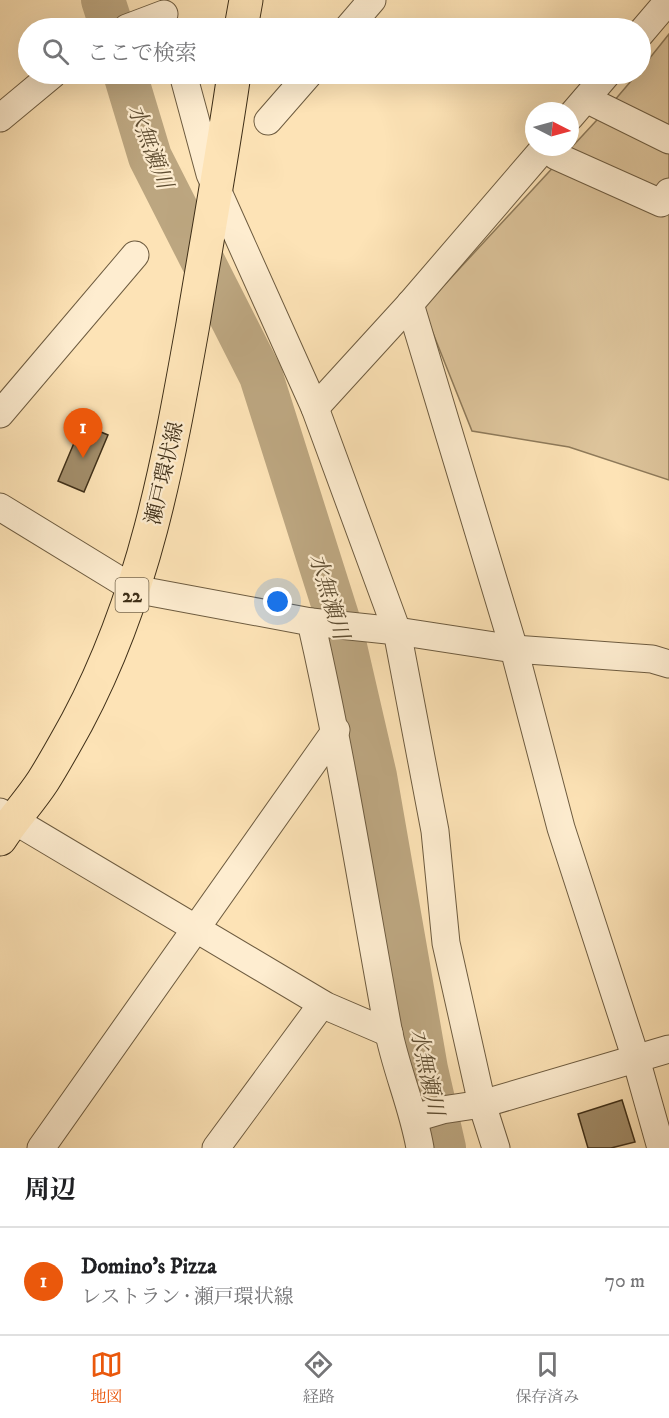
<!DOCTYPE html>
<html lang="ja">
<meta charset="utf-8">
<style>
body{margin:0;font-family:"IM FELL DW Pica","Noto Serif JP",serif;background:#f2f2f2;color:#202124}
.compass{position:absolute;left:525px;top:102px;width:54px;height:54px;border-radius:50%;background:#fff;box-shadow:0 6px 24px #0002;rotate:96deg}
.you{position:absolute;left:278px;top:602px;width:21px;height:21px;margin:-15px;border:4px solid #fff;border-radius:50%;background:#1a73e8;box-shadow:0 0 0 9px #1a73e833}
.badge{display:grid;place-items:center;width:39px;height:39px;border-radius:50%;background:#ea580c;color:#fff;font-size:20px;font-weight:700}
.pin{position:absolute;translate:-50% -50px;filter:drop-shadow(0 2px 3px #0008)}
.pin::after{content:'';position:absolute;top:32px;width:21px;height:18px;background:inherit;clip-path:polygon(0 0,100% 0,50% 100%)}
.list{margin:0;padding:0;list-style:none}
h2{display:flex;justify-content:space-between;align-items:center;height:78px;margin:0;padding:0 24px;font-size:26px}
h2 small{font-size:20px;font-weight:400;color:#757577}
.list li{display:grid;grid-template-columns:39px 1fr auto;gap:18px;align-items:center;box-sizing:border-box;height:108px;padding:0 24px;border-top:2px solid #e0e0e0}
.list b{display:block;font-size:22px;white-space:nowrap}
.list p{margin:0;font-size:20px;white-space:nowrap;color:#757577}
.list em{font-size:20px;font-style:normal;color:#757577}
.icon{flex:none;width:33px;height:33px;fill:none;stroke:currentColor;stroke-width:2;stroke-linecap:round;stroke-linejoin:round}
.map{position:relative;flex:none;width:669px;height:1148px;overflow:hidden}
.search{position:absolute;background:#fff;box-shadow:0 6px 24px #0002;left:18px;right:18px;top:18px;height:66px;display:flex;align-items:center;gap:15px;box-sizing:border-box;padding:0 21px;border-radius:33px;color:#757577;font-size:22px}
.sheet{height:186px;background:#fff}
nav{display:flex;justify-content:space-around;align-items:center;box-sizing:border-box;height:84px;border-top:2px solid #e0e0e0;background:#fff;font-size:16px;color:#757577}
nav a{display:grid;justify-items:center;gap:3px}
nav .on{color:#ea580c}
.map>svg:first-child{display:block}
.green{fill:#ddc49b;stroke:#8e7a5a;stroke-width:1.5}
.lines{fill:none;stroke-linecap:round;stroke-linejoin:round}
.river{stroke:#bca680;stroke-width:44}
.building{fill:#a28d6a;stroke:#3f2f18;stroke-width:1.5}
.minor-casing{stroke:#6e5c40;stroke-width:29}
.primary-casing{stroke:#3f2f18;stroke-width:35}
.minor{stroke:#feedd0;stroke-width:27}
.primary{stroke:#fde3b6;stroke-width:33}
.labels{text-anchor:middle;stroke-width:4.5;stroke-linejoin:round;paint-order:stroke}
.shield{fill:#feedd0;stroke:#78684f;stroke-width:1.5}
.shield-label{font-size:20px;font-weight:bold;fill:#3f2f18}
.street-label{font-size:21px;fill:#3f2f18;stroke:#feedd0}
.water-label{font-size:22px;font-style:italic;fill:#5e4d32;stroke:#feedd0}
</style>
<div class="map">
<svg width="669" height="1148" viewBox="0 0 669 1148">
<rect width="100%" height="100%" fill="#fde3b6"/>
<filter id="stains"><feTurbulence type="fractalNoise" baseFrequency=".00333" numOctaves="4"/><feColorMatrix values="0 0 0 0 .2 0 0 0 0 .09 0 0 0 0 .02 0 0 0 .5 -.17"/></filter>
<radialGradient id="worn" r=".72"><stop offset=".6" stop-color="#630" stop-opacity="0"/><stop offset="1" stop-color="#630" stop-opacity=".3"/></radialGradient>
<!-- green -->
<path class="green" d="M669,34V480L569,447L472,431L423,308L608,108L637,74H640L641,69Z"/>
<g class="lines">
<!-- river -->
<g class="river">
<path d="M103,0L112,28"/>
<path d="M125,74L150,157L261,376L341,629L375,776L426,1069L444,1148"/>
</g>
</g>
<!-- building -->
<g class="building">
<path d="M82,424L108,435L84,492L58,481Z"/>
<path d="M622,1100L635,1142L611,1148H588L578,1114Z"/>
</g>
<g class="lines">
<!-- minor casing -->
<g class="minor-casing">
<g id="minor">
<path d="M127,28L164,14"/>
<path d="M348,28L372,0"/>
<path d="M640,34L669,0"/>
<path d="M183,74L210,174L315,408L397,631L435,831L446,943L482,1104L496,1148"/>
<path d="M586,99L669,140"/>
<path d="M570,117L607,74"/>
<path d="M0,118L53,74"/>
<path d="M268,121L309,74"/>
<path d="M547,147L556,156L661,203L669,192"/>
<path d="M410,304L514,649L561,828L636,1059L661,1148"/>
<path d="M315,408L410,304L545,147"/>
<path d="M0,414L135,255"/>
<path d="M0,507L134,589L311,622C342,757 363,893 388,1029C396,1070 413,1107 420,1148"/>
<path d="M311,622L397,631L514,649L652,659L669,664"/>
<path d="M0,812L326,1006L389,1033"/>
<path d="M415,1118L442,1110L482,1104L669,1049"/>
<path d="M41,1148L336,730"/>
<path d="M216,1148L322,1004"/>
</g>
</g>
<!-- primary casing -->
<g class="primary-casing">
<g id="primary">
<path d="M241,28L246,0"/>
<path d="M0,839C13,819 30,801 43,781C55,762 66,742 77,722C145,594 168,464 193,324C207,240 222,157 234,74"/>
</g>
</g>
<!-- minor -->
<use href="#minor" class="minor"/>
<!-- primary -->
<use href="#primary" class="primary"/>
</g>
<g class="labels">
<!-- shield labels -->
<rect class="shield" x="115.5" y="578" width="33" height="34" rx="4.5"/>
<g class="shield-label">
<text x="132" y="602">22</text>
</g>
<!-- street labels -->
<g class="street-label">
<text transform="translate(164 473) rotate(-77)" y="7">瀬戸環状線</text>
</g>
<!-- water labels -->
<g class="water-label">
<text transform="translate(151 146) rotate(69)" y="8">水無瀬川</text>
<text transform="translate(330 596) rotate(73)" y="8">水無瀬川</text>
<text transform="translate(428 1072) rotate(78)" y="8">水無瀬川</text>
</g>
</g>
<rect width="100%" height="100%" filter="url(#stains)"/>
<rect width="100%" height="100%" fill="url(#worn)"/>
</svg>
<svg class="compass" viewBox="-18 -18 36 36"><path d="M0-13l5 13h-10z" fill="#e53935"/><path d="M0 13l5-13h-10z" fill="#757577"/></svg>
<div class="you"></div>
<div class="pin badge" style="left:83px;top:458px">1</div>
<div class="search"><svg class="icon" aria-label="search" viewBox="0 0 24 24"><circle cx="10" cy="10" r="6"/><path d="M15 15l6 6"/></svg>ここで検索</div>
</div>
<section class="sheet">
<h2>周辺<small></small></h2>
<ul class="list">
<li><span class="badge">1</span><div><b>Domino's Pizza</b><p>レストラン · 瀬戸環状線</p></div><em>70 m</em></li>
</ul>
</section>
<nav>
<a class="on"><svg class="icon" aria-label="map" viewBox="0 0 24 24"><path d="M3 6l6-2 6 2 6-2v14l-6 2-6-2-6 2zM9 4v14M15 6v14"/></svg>地図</a>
<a><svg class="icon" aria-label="directions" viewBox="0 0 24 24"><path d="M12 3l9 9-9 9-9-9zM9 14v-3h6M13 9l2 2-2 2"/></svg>経路</a>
<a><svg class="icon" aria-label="saved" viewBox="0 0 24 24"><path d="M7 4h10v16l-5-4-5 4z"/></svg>保存済み</a>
</nav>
